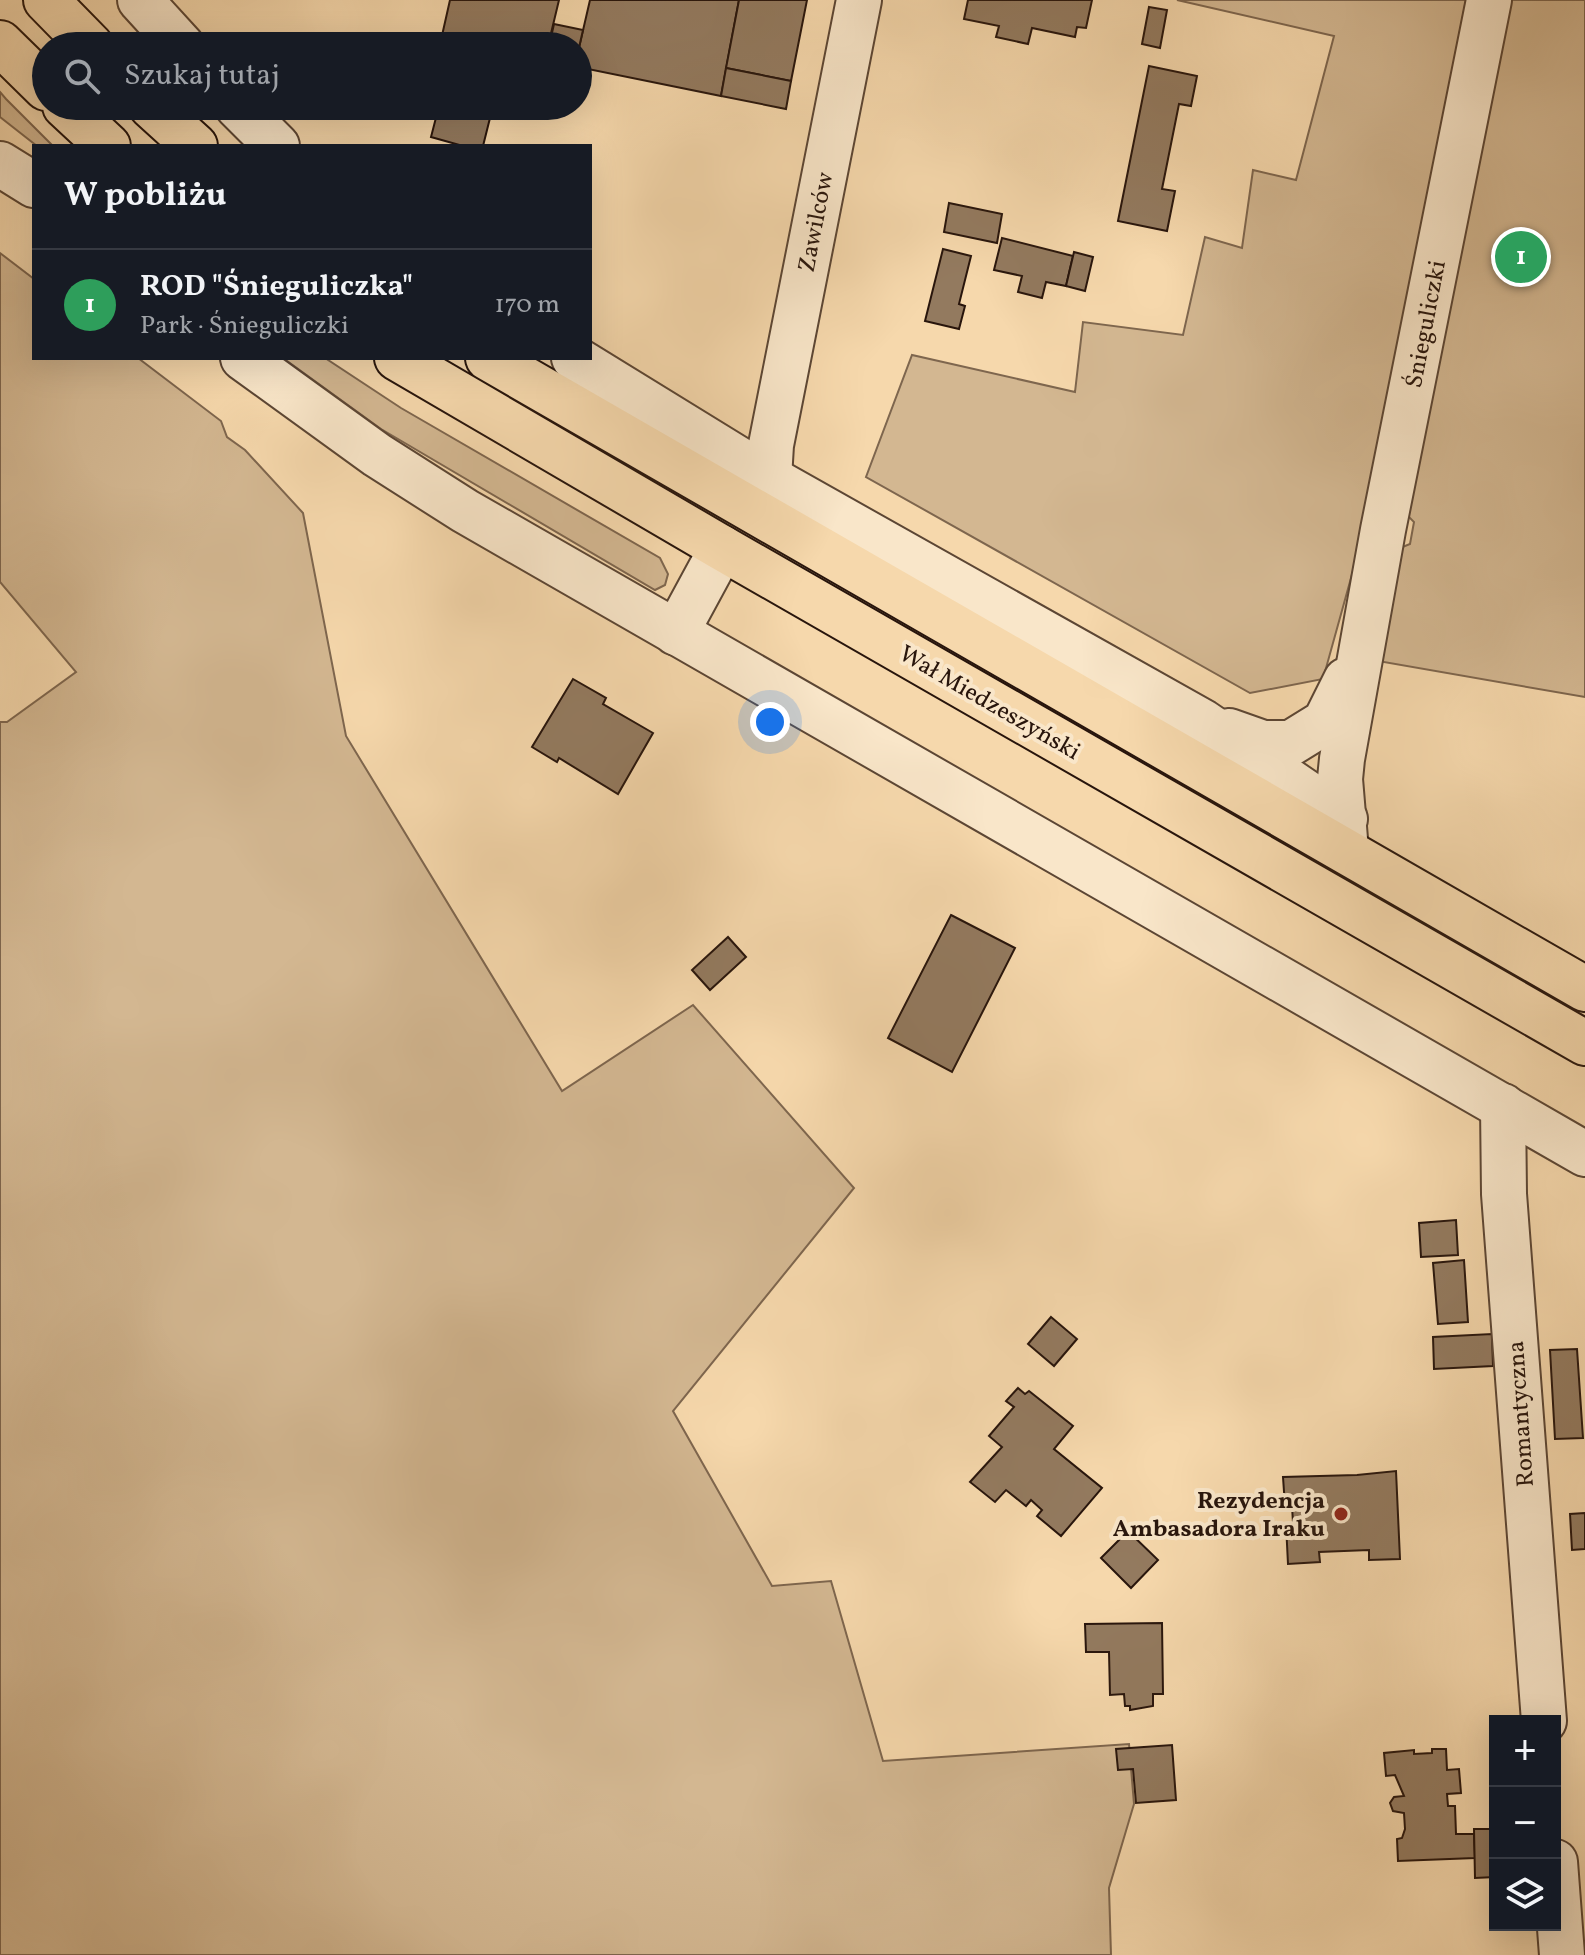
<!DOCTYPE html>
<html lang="pl">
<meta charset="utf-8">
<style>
body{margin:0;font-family:Vollkorn,serif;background:#242831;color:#f1f3f6}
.controls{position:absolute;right:24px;bottom:24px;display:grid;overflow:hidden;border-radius:0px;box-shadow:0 8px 32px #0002}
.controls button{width:72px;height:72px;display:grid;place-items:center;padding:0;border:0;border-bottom:2px solid #363941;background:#171b24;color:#f1f3f6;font:40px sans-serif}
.you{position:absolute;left:770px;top:722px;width:28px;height:28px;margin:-20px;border:6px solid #fff;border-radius:50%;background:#1a73e8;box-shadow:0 0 0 12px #1a73e833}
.badge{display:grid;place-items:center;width:52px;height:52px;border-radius:50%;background:#ea580c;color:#fff;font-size:26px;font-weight:700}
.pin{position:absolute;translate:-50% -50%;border:4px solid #fff;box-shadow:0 2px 8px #0006}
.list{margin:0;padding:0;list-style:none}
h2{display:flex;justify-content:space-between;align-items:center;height:104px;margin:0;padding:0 32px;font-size:34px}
h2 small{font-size:26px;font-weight:400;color:#9ea1a6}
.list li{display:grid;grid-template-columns:52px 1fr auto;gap:24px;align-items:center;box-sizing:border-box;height:112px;padding:0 32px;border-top:2px solid #363941}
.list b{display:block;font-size:30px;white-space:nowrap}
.list p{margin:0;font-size:26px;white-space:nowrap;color:#9ea1a6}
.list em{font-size:26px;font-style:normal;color:#9ea1a6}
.icon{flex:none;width:44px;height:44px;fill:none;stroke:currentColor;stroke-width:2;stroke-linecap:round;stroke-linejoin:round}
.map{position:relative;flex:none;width:1585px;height:1955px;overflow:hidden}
.search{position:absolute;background:#171b24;box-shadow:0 8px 32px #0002;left:32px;top:32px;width:560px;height:88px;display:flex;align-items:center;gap:20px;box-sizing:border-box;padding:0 28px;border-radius:44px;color:#9ea1a6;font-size:30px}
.panel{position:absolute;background:#171b24;box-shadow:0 8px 32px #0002;left:32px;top:144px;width:560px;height:216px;border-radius:0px}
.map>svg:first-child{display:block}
.green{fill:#d3b791;stroke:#7e664e;stroke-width:2}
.building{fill:#937a5f;stroke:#28150c;stroke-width:2}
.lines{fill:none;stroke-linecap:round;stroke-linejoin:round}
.minor-casing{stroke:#5c4634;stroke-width:48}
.major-casing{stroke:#28150c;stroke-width:48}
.minor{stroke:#f9e6c9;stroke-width:44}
.major{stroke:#f6d8ac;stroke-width:44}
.poi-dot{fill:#8f2418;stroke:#f9e6c9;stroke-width:3}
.labels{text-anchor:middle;stroke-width:8;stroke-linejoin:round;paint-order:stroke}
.street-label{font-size:24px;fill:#28150c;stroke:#f9e6c9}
.poi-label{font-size:24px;font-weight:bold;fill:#28150c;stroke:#f9e6c9;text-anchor:end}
</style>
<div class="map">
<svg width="1585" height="1955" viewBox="0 0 1585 1955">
<rect width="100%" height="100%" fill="#f6d8ac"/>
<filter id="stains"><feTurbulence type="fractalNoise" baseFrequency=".0025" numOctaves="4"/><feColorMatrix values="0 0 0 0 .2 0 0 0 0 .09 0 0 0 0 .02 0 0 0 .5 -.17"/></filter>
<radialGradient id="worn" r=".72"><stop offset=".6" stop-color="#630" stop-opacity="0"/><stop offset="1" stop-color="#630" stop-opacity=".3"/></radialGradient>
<!-- green -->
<g class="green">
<path d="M1177,0H1466L1356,560L1323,679L1250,693L866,477L912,355L1075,392L1083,322L1183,335L1205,237L1242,248L1253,170L1296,180L1334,36Z"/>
<path d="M1508,0H1585V697L1378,661L1400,548L1410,544L1414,522L1406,514Z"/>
<path d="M0,92L6,99L53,146H37L0,117Z"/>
<path d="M0,253L34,279V358H138L221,421L227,437L245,450L303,513L346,736L562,1091L693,1005L854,1188L673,1411L772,1586L831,1581L883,1761L1129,1744L1134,1804L1109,1888L1111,1955H0V722H7L76,672L0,582Z"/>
<path d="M283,358H325L401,408L660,558L668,574L665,585L655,590L381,429Z"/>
</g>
<!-- building -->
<g class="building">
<path d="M450,0H559L548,46H468L441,40Z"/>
<path d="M590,0H739L721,96L578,67V52Z"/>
<path d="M739,0H807L791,81L726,68Z"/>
<path d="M968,0H1092L1086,28L1077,27L1075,37L1032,28L1028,44L996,37L999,26L964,19Z"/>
<path d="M1149,7L1167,10L1160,48L1142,44Z"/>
<path d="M554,24L583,30L578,52V46H549Z"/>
<path d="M1149,66L1197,76L1191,106L1179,104L1162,189L1175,191L1167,231L1118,221Z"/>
<path d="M726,68L791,81L786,109L721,96Z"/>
<path d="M439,106H493L483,146H463L431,137Z"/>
<path d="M949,203L1002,214L997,243L944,232Z"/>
<path d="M1002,238L1073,256L1066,286L1046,282L1042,298L1018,292L1022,276L994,270Z"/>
<path d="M943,249L971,256L959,304L965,306L959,329L925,321Z"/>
<path d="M1074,252L1093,257L1085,291L1066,286Z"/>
<path d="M573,679L606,698L603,704L653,733L618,794L559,758L557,762L532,747Z"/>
<path d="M951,915L1015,948L952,1072L888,1038Z"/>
<path d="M728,937L746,957L710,990L692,970Z"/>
<path d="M1456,1220L1458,1255L1421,1257L1419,1223Z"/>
<path d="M1464,1260L1468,1322L1438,1324L1433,1263Z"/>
<path d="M1051,1317L1077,1339L1054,1366L1028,1344Z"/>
<path d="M1492,1334L1493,1366L1434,1369L1433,1337Z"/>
<path d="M1577,1349L1583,1438L1555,1439L1550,1350Z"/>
<path d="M1018,1388L1025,1394L1029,1391L1073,1426L1054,1449L1102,1488L1061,1536L1037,1516L1042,1510L1031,1500L1026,1506L1006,1490L995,1502L970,1482L1002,1447L989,1436L1014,1407L1006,1401Z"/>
<path d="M1396,1471L1400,1559L1369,1560V1550L1319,1552L1320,1562L1288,1564L1286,1524L1293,1523L1292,1506H1285L1283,1477L1357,1475Z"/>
<path d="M1585,1513V1549L1572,1550L1570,1514Z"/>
<path d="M1128,1531L1158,1560L1131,1588L1101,1558Z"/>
<path d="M1162,1623L1163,1694H1153V1706L1130,1710V1706H1125L1124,1694L1110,1695L1109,1652H1086L1085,1624Z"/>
<path d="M1172,1745L1176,1800L1136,1803L1133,1769L1118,1770L1116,1749Z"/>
<path d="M1432,1749H1446L1447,1770L1459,1769L1461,1793L1447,1794L1448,1806H1455L1456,1834H1474L1475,1858L1398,1861L1397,1839L1402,1838L1405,1829L1404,1813L1393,1811L1390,1803L1394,1797L1404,1796L1395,1775L1386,1776L1384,1753L1414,1750V1754L1432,1753Z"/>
<path d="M1474,1829H1495V1877L1475,1878Z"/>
</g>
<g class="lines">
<!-- minor casing -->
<g class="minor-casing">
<g id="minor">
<path d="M140,0L182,46"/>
<path d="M237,106L277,146"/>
<path d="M0,164L34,185"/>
<path d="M243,358L377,455L465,511L1585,1154"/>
<path d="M574,358L769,478L1203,722L1345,819"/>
<path d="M769,478L771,445L859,0"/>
<path d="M676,633L722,548"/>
<path d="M1229,731L1263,743H1291L1325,722L1346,680"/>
<path d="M1345,839L1340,779L1342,759L1383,530L1489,0"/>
<path d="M1503,1106L1504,1194L1544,1721"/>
<path d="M1555,1862L1562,1955"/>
</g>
</g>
<!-- major casing -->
<g class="major-casing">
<g id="major">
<path d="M46,0L91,46"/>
<path d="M0,43L46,88"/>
<path d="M65,106L108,146"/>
<path d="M151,106L195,146"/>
<path d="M397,358L722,548L1585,1043"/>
<path d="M488,358L1585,989"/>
</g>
</g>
<!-- minor -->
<use href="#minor" class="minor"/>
<!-- major -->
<use href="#major" class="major"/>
</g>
<!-- markers -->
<circle class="poi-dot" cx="1341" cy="1514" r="8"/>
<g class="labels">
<!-- street labels -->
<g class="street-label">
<text transform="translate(815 222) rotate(-79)" y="8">Zawilców</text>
<text transform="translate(1425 324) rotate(-79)" y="8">Śnieguliczki</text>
<text transform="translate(990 702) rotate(30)" y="8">Wał Miedzeszyński</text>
<text transform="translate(1520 1414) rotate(-94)" y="8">Romantyczna</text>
</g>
<!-- poi labels -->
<g class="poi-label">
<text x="1325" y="1508">Rezydencja<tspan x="1325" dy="28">Ambasadora Iraku</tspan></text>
</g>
</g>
<rect width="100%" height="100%" filter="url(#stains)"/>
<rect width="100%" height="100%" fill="url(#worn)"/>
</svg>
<div class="controls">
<button>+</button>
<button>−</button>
<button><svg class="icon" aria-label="layers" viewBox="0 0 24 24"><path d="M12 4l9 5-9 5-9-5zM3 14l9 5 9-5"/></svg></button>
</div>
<div class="you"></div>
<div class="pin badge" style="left:1521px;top:257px;background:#2e9e5b">1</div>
<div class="search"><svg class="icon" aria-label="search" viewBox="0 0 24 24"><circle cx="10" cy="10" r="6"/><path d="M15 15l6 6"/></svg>Szukaj tutaj</div>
<section class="panel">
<h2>W pobliżu<small></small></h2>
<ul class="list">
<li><span class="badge" style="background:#2e9e5b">1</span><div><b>ROD &quot;Śnieguliczka&quot;</b><p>Park · Śnieguliczki</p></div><em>170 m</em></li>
</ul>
</section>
</div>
